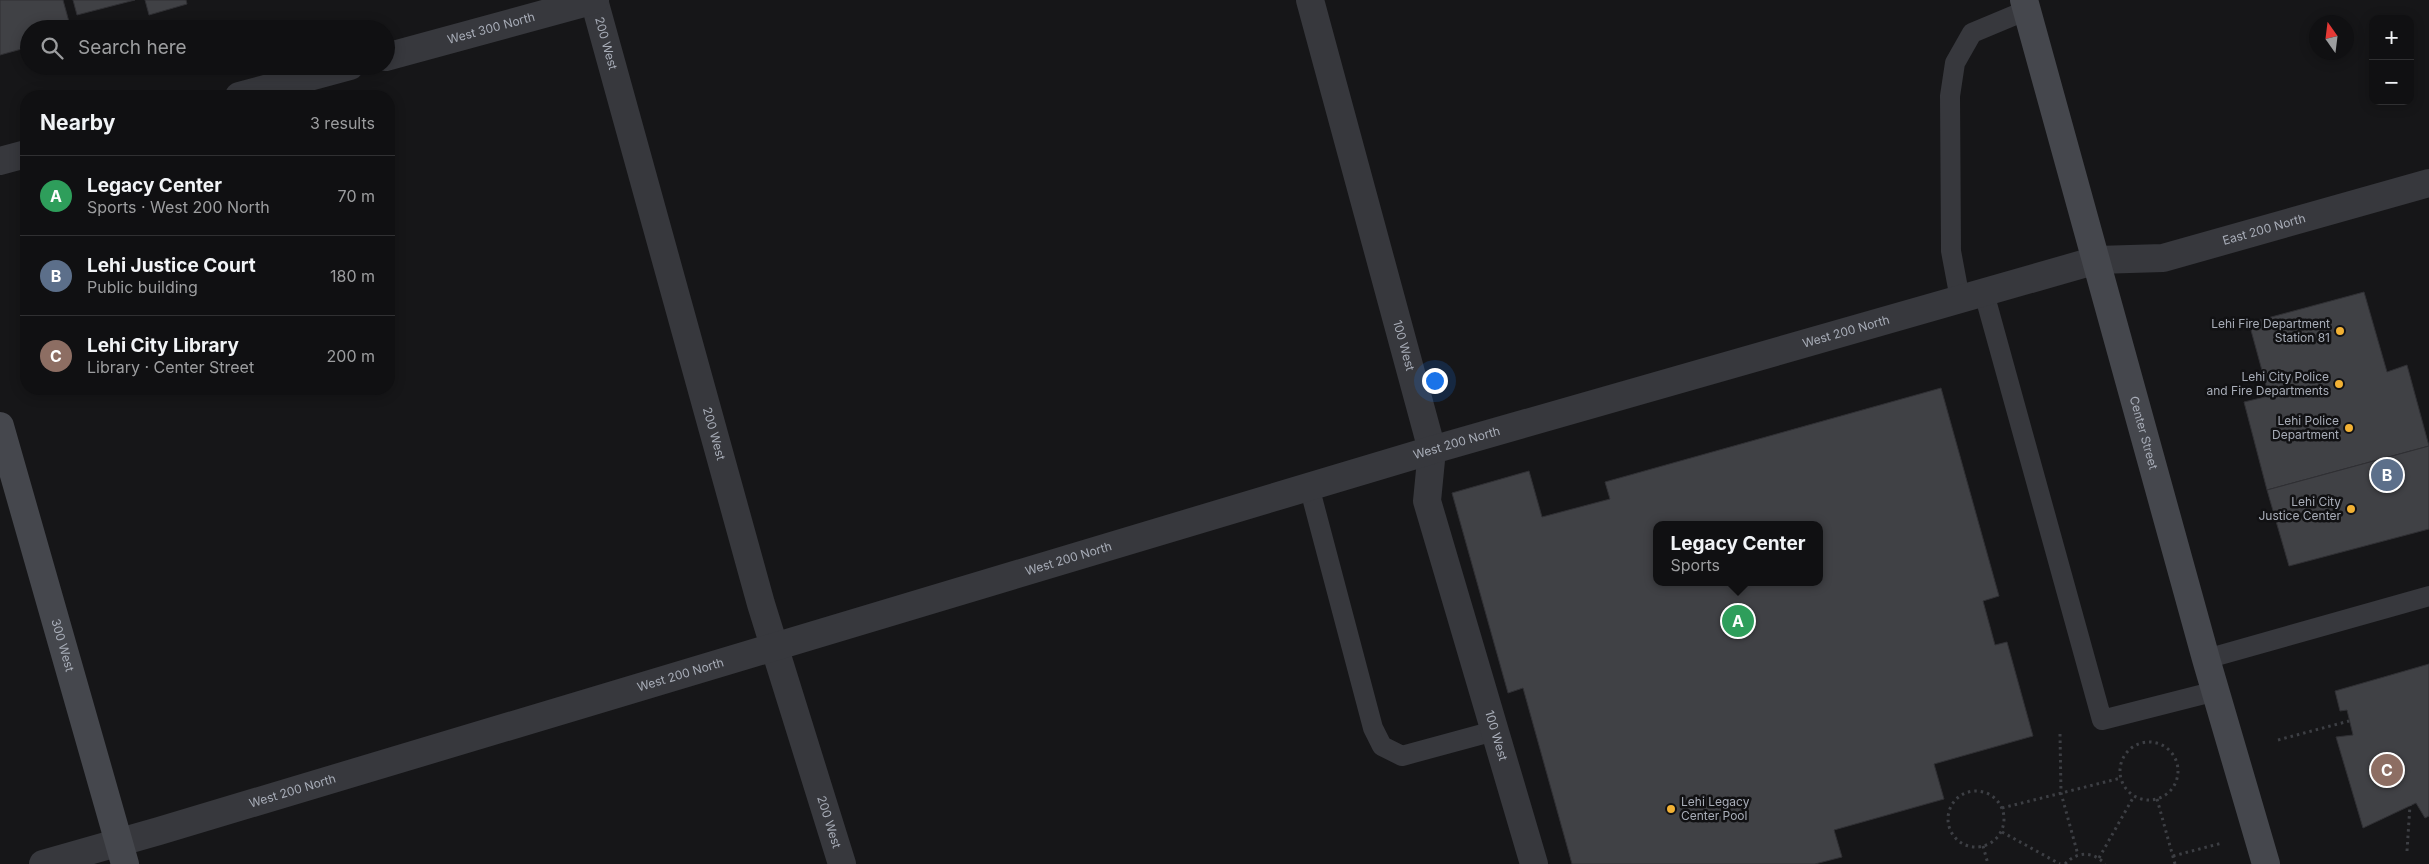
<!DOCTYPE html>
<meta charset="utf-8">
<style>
body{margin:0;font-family:Inter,sans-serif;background:#1e1e20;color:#f1f3f6}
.controls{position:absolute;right:15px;top:15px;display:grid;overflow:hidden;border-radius:10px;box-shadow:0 2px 12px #0003}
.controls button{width:45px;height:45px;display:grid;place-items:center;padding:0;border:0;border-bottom:1px solid #303032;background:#101012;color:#f1f3f6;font:25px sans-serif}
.compass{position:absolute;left:2309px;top:15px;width:45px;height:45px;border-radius:50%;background:#101012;box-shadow:0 2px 12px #0003;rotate:346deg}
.you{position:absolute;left:1434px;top:380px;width:18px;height:18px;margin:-12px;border:4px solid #fff;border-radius:50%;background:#1a73e8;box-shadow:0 0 0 8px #1a73e833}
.badge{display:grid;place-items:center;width:32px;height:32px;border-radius:50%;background:#f2b134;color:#fff;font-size:16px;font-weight:700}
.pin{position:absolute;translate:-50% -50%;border:2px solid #fff;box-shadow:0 1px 5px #0006}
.popup{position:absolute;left:1653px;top:521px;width:170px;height:65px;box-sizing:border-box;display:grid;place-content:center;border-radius:10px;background:#101012;filter:drop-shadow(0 1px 4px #0005);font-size:16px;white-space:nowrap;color:#9c9d9f}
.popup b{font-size:19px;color:#f1f3f6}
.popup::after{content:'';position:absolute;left:50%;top:100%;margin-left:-10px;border:10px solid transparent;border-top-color:#101012}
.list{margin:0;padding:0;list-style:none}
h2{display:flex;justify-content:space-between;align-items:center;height:65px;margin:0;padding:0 20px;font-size:21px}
h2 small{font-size:16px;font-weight:400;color:#9c9d9f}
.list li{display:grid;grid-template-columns:32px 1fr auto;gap:15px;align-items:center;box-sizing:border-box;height:80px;padding:0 20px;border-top:1px solid #303032}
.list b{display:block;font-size:19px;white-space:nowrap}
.list p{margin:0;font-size:16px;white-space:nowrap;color:#9c9d9f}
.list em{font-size:16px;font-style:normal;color:#9c9d9f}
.icon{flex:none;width:28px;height:28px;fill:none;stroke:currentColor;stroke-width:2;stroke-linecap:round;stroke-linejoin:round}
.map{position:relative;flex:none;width:2429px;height:864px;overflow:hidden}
.search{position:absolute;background:#101012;box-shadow:0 2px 12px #0003;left:20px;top:20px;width:375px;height:55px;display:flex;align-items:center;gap:12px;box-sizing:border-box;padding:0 18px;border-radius:28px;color:#9c9d9f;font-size:19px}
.panel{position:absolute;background:#101012;box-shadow:0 2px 12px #0003;left:20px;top:90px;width:375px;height:305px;border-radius:20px}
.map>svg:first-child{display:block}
.building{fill:#404145;stroke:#303034;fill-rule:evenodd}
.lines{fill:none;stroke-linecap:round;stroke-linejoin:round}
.path{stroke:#3d3f44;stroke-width:3;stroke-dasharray:2.5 4;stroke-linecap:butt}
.lane{stroke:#37383d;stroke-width:20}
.street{stroke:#37383d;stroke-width:28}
.secondary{stroke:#45474d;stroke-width:28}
.poi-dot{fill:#f2b134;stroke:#111113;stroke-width:2}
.labels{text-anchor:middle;stroke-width:5;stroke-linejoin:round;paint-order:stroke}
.street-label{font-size:12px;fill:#a8adb8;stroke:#111113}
.poi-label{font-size:12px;fill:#a8adb8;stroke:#111113;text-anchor:end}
</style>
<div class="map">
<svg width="2429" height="864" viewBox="0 0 2429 864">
<rect width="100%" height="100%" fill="#161618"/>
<!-- building -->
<g class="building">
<path d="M0,0H63L71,29H29V47L0,55Z"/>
<path d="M73,0H135L77,15Z"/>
<path d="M145,0H186L187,4L149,15Z"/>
<path d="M2364,292L2387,372L2407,365L2429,446L2267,490L2244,402L2269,396L2249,323Z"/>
<path d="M1941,388L1999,596L1983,601L1995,645L2007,642L2033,736L1934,764L1944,799L1834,830L1842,857L1815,864H1572L1523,688L1508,693L1452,493L1529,471L1542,517L1610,499L1605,482ZM1657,525H1819V582H1657Z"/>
<path d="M2429,446V529L2289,566L2267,490Z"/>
<path d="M2429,664V816L2425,818L2416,803L2363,828L2336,737L2353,735L2347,710L2340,711L2335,691Z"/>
</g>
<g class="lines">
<!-- path -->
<g class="path">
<path d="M2060,734L2061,793L2078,855"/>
<path d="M2278,740L2349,721"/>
<circle cx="2149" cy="771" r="29"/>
<circle cx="1976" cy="819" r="28"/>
<path d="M2157,799L2175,864"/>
<path d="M2002,808L2121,778"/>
<path d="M2002,832L2060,864"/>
<path d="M1983,846L1988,864"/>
<path d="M2407,851L2410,805"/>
<path d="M2173,856L2222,843"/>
<path d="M2099,858L2134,796"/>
<path d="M2065,864C2077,851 2093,851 2105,864"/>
</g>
<!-- lane -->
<g class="lane">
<path d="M1984,293L2102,720L2216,691"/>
<path d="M1960,299L1951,251L1950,96L1955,63L1972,33L2027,10"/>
<path d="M1309,486L1373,728L1382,746L1402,756L1494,731"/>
<path d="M2206,659L2429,596"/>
</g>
<!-- street -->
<g class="street">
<path id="s1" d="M594,0L761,604L842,864"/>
<path id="s2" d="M1310,0L1432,450L1427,501L1534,864"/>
<path id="s3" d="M386,57L595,0"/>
<path d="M239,96L350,66"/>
<path d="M0,161L26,154"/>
<path id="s4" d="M43,864L159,831L1432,450L2097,260L2163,258L2429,183"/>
</g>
<!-- secondary -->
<g class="secondary">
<path id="s5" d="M2024,0L2206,659L2266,864"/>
<path id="s6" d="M0,426L125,864"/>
</g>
</g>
<!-- markers -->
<g class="poi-dot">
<circle cx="2340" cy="331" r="5"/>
<circle cx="2339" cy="384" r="5"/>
<circle cx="2349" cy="428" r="5"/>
<circle cx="2351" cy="509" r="5"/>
<circle cx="1671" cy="809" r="5"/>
</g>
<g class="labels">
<!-- street labels -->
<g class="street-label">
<text dy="4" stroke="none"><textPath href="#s3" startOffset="109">West 300 North</textPath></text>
<text dy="4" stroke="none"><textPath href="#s1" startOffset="45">200 West</textPath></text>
<text dy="4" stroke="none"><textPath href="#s4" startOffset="2312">East 200 North</textPath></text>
<text dy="4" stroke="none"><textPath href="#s4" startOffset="1880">West 200 North</textPath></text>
<text dy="4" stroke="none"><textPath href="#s2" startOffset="358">100 West</textPath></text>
<text dy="4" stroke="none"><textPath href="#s5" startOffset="449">Center Street</textPath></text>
<text dy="4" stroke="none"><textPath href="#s1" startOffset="450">200 West</textPath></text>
<text dy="4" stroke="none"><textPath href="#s4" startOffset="1475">West 200 North</textPath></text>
<text dy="4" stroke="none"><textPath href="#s4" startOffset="1070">West 200 North</textPath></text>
<text dy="4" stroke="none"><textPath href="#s6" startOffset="228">300 West</textPath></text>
<text dy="4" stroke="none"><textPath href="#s4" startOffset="665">West 200 North</textPath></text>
<text dy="4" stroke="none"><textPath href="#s2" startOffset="762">100 West</textPath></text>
<text dy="4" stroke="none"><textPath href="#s4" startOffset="260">West 200 North</textPath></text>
<text dy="4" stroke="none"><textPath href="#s1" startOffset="855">200 West</textPath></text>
</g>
<!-- poi labels -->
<g class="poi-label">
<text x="2330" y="328">Lehi Fire Department<tspan x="2330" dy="14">Station 81</tspan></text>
<text x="2329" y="381">Lehi City Police<tspan x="2329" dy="14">and Fire Departments</tspan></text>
<text x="2339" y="425">Lehi Police<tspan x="2339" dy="14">Department</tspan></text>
<text x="2341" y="506">Lehi City<tspan x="2341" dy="14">Justice Center</tspan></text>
<text x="1681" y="806" text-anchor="start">Lehi Legacy<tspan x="1681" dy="14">Center Pool</tspan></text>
</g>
</g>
</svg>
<div class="controls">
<button>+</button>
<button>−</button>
</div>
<svg class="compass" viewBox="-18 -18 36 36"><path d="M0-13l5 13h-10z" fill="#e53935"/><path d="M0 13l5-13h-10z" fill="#9c9d9f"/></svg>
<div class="you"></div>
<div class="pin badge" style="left:1738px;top:621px;background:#2e9e5b">A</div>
<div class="popup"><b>Legacy Center</b>Sports</div>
<div class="pin badge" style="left:2387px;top:475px;background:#5c6f8a">B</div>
<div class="pin badge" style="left:2387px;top:770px;background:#8d6e63">C</div>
<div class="search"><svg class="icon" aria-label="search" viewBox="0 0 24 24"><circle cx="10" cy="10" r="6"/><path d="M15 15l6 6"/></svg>Search here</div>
<section class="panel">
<h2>Nearby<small>3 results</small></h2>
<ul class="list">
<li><span class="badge" style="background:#2e9e5b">A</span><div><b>Legacy Center</b><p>Sports · West 200 North</p></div><em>70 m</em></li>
<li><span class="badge" style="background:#5c6f8a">B</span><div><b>Lehi Justice Court</b><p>Public building</p></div><em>180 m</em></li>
<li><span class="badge" style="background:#8d6e63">C</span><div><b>Lehi City Library</b><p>Library · Center Street</p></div><em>200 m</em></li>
</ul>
</section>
</div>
